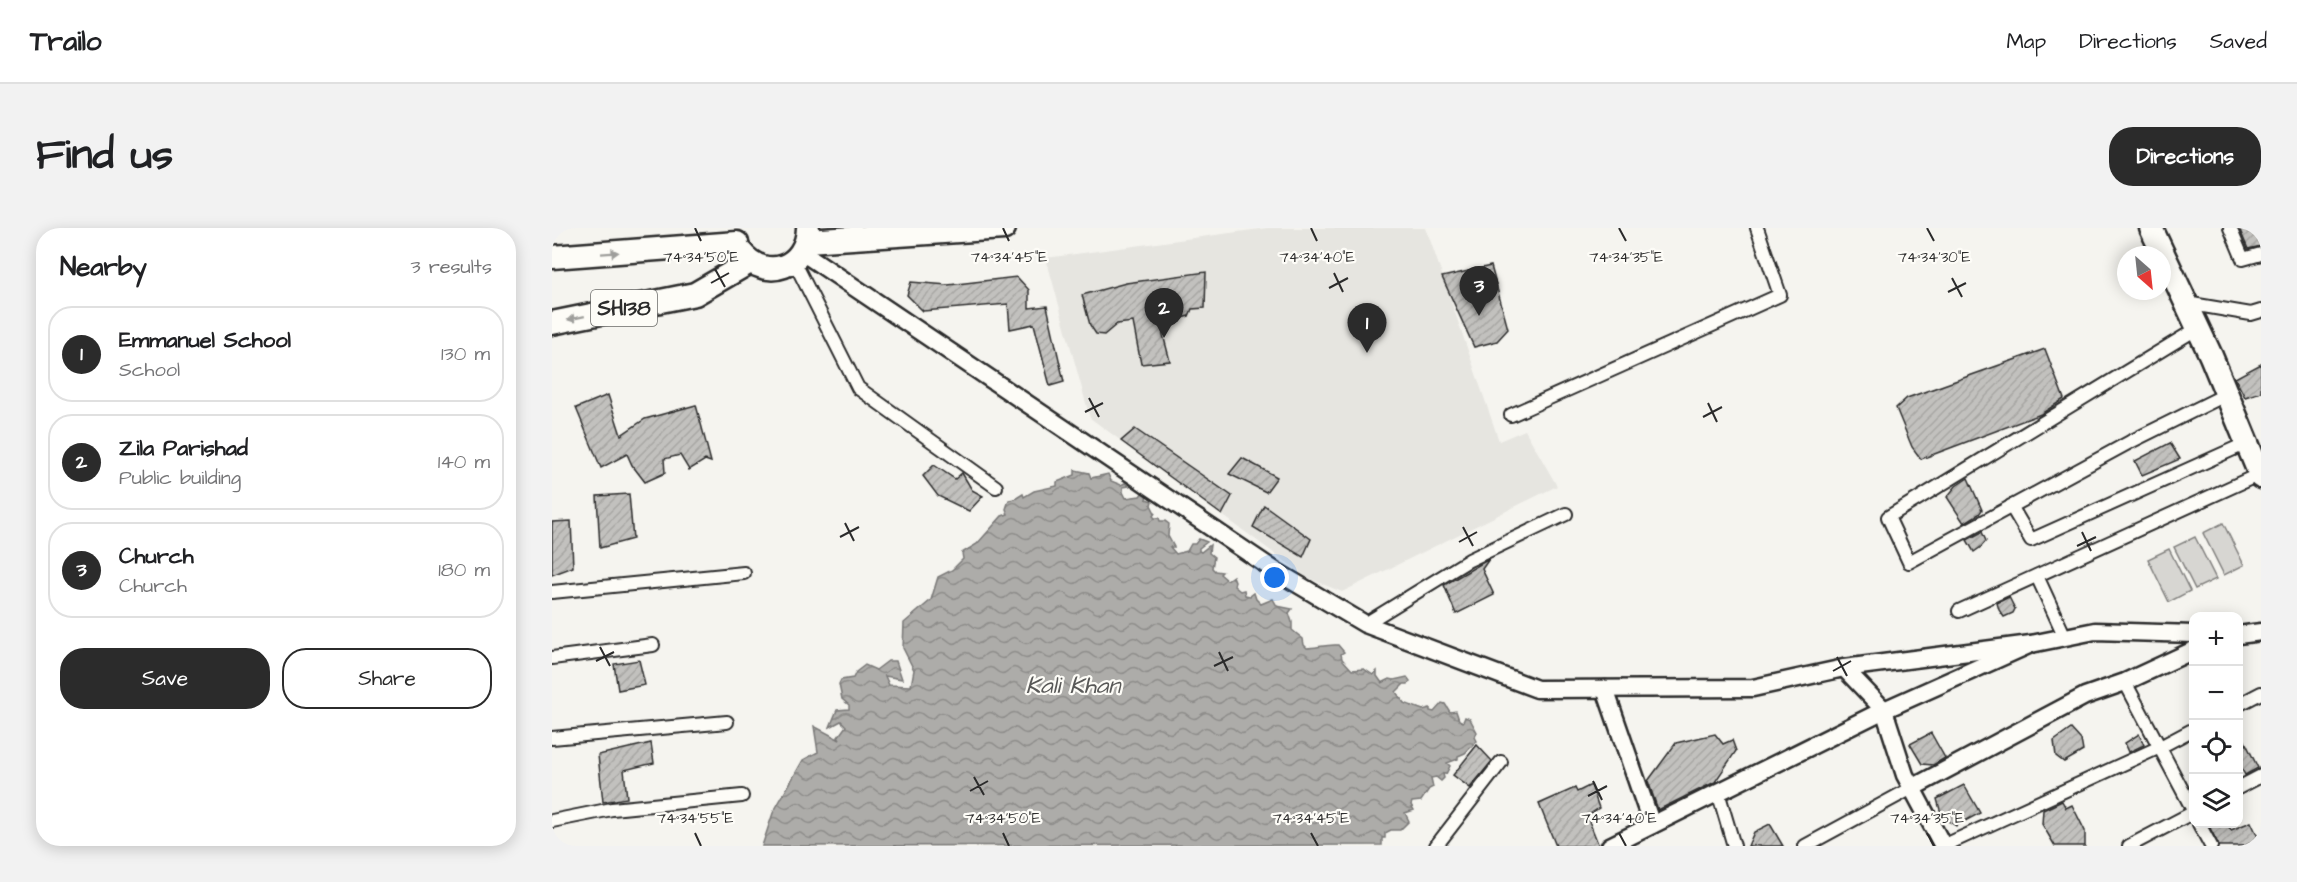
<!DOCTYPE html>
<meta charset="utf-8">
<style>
body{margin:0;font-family:"Architects Daughter",sans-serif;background:#f2f2f2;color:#202124}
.controls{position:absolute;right:18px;bottom:18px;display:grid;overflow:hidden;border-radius:12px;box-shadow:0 3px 15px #0003}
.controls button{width:54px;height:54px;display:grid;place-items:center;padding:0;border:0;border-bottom:2px solid #e0e0e0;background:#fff;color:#202124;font:30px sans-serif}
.compass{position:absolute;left:1565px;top:18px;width:54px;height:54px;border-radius:50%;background:#fff;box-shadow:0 3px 15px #0003;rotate:153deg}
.you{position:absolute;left:723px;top:350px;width:21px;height:21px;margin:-15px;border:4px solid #fff;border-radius:50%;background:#1a73e8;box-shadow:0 0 0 9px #1a73e833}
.badge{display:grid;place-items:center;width:39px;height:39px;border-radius:50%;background:#2b2b2b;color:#fff;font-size:20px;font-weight:700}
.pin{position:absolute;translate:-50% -50px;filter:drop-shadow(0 2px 3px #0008)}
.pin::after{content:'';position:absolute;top:32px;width:21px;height:18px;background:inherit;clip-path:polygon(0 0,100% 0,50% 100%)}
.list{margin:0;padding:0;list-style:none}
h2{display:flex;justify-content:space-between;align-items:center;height:78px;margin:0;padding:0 24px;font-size:26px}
h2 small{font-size:20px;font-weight:400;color:#757577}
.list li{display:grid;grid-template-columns:39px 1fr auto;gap:18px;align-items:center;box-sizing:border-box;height:96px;margin:0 12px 12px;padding:0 12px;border:2px solid #e0e0e0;border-radius:24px}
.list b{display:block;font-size:22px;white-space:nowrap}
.list p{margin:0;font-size:20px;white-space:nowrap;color:#757577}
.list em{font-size:20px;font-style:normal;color:#757577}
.actions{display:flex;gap:12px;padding:18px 24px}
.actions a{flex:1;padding:14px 0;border:2px solid #2b2b2b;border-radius:24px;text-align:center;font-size:21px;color:#2b2b2b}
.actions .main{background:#2b2b2b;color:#fff}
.icon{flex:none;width:33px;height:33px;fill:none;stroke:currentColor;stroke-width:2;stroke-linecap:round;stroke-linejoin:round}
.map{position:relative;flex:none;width:1709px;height:618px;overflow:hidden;border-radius:24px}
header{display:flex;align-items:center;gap:36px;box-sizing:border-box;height:84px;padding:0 30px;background:#fff;border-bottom:2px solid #e0e0e0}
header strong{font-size:28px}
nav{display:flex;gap:33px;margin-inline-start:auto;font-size:21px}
.intro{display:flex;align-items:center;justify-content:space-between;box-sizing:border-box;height:144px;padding:0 36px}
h1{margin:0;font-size:42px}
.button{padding:15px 27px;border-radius:24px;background:#2b2b2b;color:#fff;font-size:21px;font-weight:700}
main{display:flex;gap:36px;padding:0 36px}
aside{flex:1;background:#fff;border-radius:24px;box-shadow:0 3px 15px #0003}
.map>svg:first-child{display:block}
.built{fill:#e6e5e0}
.park{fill:#d7d6d2;stroke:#81807e;stroke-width:1.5}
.water{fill:url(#water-waves);stroke:#797877;stroke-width:1.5}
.building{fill:url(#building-hatch);stroke:#2b2b2b;stroke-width:1.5}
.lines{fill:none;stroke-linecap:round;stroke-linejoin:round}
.street-casing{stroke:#2b2b2b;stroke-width:16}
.secondary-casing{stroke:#2b2b2b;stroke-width:21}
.highway-casing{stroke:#2b2b2b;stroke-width:27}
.street{stroke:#fdfcf7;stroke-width:12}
.secondary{stroke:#fdfcf7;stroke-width:16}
.highway{stroke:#fdfcf7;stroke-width:22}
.oneway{fill:#9e9e9b}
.ticks{fill:none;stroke:#2b2b2b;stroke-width:2}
.labels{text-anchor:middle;stroke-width:4.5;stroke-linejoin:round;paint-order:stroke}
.shield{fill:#fdfcf7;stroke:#6a6a68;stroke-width:1.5}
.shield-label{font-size:21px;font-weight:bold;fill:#2b2b2b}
.water-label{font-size:24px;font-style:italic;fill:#585857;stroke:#fdfcf7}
.ticks-label{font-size:15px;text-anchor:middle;fill:#2b2b2b;stroke:#fdfcf7;stroke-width:4.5;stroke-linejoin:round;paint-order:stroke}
</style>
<header>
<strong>Trailo</strong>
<nav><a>Map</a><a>Directions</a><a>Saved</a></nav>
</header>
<div class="intro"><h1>Find us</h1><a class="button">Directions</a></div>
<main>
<aside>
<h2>Nearby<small>3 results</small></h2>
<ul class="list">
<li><span class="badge">1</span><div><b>Emmanuel School</b><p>School</p></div><em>130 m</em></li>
<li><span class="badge">2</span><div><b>Zila Parishad</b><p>Public building</p></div><em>140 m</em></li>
<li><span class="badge">3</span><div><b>Church</b><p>Church</p></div><em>180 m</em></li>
</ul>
<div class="actions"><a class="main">Save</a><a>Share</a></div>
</aside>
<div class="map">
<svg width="1709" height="618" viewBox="0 0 1709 618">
<defs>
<pattern id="water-waves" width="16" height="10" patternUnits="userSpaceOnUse" patternTransform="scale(1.5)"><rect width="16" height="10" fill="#adaca9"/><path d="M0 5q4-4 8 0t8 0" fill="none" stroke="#8d8c8a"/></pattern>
<pattern id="building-hatch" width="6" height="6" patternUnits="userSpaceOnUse" patternTransform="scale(1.5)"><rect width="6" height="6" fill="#c2c1be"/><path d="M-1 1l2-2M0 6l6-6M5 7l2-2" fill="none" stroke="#a7a6a3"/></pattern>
</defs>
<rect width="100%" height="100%" fill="#f5f4ef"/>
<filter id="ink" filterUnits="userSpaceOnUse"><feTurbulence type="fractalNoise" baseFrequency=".0167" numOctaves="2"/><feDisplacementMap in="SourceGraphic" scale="12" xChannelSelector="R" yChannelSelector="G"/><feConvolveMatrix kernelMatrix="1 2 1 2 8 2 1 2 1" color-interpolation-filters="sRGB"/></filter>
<g filter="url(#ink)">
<!-- built -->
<path class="built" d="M715,0H874L947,213L973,202L1005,258L790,364L756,350L538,190L494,30Z"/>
<!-- park -->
<g class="park">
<path d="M1671,295L1692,337L1672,347L1651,305Z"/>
<path d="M1643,309L1664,351L1643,361L1622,319Z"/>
<path d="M1617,321L1638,363L1617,374L1596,331Z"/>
</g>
<!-- water -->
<path class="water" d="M523,242L537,245L539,250L556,246L559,253L569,257L573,255L577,258L571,259V264L574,270L588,268L592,263L595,265L594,271L600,273L599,277L603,285L601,288L603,290H607L608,293H613L617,296L616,308L622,319H618L624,326L635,323L639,316H643L647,311L655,314L647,320V323L649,324L658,317L657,325L662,329L660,340L663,343L670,344L668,346L675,352L681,348L683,353L682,358L688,363L692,362L693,367L698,368L702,365L704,371L709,376L721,371L725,378L740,381L737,385L740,394V402L751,411L752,417L755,420C764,420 775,416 786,417L792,424L789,426L790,431L800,442L812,441L821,447L825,443V448L830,455L838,451L842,452L855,449L858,453L856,456H852L844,464L852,475L871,482L878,480V483L882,484L890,475L893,476L898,484L904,483L907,492L911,494L913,489L918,491L925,504L923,509L925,513L913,525L906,528V531L895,535L898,538L894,546H891L892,550L889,553L884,549L879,550L881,559L877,561L869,573L860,574L859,577L862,582L853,585L857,593L848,602H839L833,605V610H830V617L210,618L221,585L251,532L266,524L262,498L288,512L286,509L294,498L289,493L278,499L285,482L297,481V477L290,471L287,456L289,452L301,450L304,444L313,437L324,442L336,433H344L350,451L333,448L337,457L359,458L362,442L351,420L352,395L379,372L386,349L400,342L411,331L410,325L425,316L450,288L456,286L454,281L457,272L463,271L471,266L472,269L482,263L505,258V254L523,247Z"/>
<!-- building -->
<g class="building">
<path d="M1687,0H1709V18L1696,21Z"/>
<path d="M939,38L956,101L945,113L922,119L890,49Z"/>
<path d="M654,44L653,80L640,81L637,88L608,95L618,133L589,136L581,94L565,96L552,107L544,106L538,97L530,67L574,55Z"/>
<path d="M465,49L477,62V80L495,78L512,154L498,158L482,96L458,101L456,76L371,83L355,67L359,54L396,57Z"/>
<path d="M1493,121L1512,171L1489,186L1369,231L1360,219L1344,180L1355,170Z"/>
<path d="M1709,136V164L1693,169L1683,150Z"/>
<path d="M56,167L69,207L93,191L144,177L159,234L153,232L137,242L128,227L112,231L113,245L93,254L80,237L75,226L49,240L24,180Z"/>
<path d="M583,201L680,268L670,287L569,213Z"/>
<path d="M1618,215L1628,231L1590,247L1583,233Z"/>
<path d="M690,230L725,249L714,264L677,246Z"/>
<path d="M382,237L403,251L410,245L420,262L431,268L417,283L386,268L371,248Z"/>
<path d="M1416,250L1430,282L1427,286L1412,295L1395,269L1404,258Z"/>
<path d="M77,266L81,311L48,320L45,268Z"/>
<path d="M712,277L759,311L751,329L701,299Z"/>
<path d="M19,293L21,339L0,347V294Z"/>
<path d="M1430,304L1434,313L1429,319L1422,324L1415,312Z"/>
<path d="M937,331L930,341L942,367L904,386L892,357Z"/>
<path d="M1457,369L1463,381L1461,385L1452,389L1447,382L1445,375Z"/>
<path d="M87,432L93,457L66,462L62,436Z"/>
<path d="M1686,499L1706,540L1693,547L1686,534Z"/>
<path d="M1519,501L1529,512L1531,523L1512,534L1504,528L1502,513Z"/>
<path d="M1379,505L1393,530L1381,537L1370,536L1358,516Z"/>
<path d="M1163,506L1171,516L1180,512L1184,523L1163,554L1106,582L1096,553L1124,515Z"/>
<path d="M1587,506L1592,517L1577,524L1573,515Z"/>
<path d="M99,515L102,535L72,542L75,570L51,574L46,527Z"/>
<path d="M925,517L940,533L918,560L901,547Z"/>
<path d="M1039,557L1047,580L1035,588L1047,618H1004L987,576L1023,560L1025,564Z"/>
<path d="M1412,557L1428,585L1404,598L1390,589L1385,571Z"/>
<path d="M1510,573L1514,580L1520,577L1533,603V618H1503L1490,596L1491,582Z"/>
<path d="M1699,594L1707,611L1693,618H1667L1656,596H1675L1679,602Z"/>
<path d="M1218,596L1231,618H1196L1202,604Z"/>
</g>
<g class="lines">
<!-- street casing -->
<g class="street-casing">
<g id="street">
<path d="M1678,0L1691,31L1709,26"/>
<path d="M242,33L306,160L444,259"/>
<path d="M1634,75L1699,86L1709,83"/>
<path d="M1646,100L1336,289L1357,334L1578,214L1675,166"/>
<path d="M959,187L1228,67L1205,0"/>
<path d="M1459,278L1479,312L1695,215"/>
<path d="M1485,348L1513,409"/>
<path d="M0,364L192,345"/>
<path d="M1407,383L1708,246"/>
<path d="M813,396L917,332L1014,286"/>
<path d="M0,430L101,417"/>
<path d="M1573,454L1642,584"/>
<path d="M1686,477L1709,465"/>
<path d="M0,510L175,494"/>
<path d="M1686,560L1709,548"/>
<path d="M1166,564L1182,618"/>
<path d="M0,593L60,581L190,568"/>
<path d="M1647,596L1659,618"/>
<path d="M884,618L949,534"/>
<path d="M1253,618L1360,560"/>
<path d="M1391,618L1608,519L1642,501"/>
<path d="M1577,618L1642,584"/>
</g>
</g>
<!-- secondary casing -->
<g class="secondary-casing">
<g id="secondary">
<path d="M250,24L722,342L813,396L985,461L1201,460L1292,440L1332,482L1353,547L1360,560L1533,468L1573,454L1642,422"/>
<path d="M1686,407L1709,404"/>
<path d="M1292,440L1479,416L1543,403L1642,406"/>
<path d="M1053,461L1100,597"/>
<path d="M1360,560L1391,618"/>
<path d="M1058,618L1332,482L1479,416"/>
</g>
</g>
<!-- highway casing -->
<g class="highway-casing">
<g id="highway">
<path d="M1599,0L1659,128L1709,249"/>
<path d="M255,13L452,0"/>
<path d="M189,24C214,55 255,39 256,0"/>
<path d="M0,29L185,15"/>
<path d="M0,95L143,66L198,34"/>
</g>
</g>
<!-- street -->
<use href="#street" class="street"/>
<!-- secondary -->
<use href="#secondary" class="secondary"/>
<!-- highway -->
<use href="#highway" class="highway"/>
</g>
<!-- one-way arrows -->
<defs><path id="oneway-solid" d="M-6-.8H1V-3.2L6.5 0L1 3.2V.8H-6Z" transform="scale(1.5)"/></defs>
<g class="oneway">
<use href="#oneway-solid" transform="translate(58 25) rotate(-4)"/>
<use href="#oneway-solid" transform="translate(24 90) rotate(168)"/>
</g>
</g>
<!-- ticks -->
<path class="ticks" d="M143,0L149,13M451,0L457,13M759,0L765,13M1067,0L1074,13M1375,0L1382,13M163,41L173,59M782,45L791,64M1400,50L1410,69M159,55L177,45M777,60L796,50M1396,64L1414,55M537,170L547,189M1156,175L1165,194M533,184L551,175M1151,189L1170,179M293,295L302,313M911,299L921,318M1530,304L1539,323M288,309L307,299M907,314L925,304M1525,318L1544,309M48,419L58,438M667,424L676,443M1285,429L1295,448M44,433L62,424M662,438L681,429M1281,443L1299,433M422,549L432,567M1041,553L1050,572M418,563L436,553M1036,568L1055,558M143,605L149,618M451,605L457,618M759,605L766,618M1067,605L1074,618M1375,605L1382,618"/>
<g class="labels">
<!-- shield labels -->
<rect class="shield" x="39" y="62" width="66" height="36" rx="4.5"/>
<g class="shield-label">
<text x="72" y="87">SH138</text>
</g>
<!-- water labels -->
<g class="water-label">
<text x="521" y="465">Kali Khan</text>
</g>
</g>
<g class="ticks-label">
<text x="149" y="34">74°34'50"E</text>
<text x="457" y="34">74°34'45"E</text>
<text x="765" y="34">74°34'40"E</text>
<text x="1074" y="34">74°34'35"E</text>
<text x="1382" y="34">74°34'30"E</text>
<text x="143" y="595">74°34'55"E</text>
<text x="451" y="595">74°34'50"E</text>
<text x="759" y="595">74°34'45"E</text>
<text x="1067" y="595">74°34'40"E</text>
<text x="1375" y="595">74°34'35"E</text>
</g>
</svg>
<div class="controls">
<button>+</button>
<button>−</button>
<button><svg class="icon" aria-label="locate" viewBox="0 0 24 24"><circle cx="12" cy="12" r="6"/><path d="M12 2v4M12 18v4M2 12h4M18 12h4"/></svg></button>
<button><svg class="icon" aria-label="layers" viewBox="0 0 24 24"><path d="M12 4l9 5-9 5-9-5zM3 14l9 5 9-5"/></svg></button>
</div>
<svg class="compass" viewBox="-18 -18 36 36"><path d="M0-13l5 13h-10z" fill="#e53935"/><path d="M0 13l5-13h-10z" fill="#757577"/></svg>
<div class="you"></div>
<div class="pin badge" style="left:815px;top:125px">1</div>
<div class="pin badge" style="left:612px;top:110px">2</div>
<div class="pin badge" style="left:927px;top:88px">3</div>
</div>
</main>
